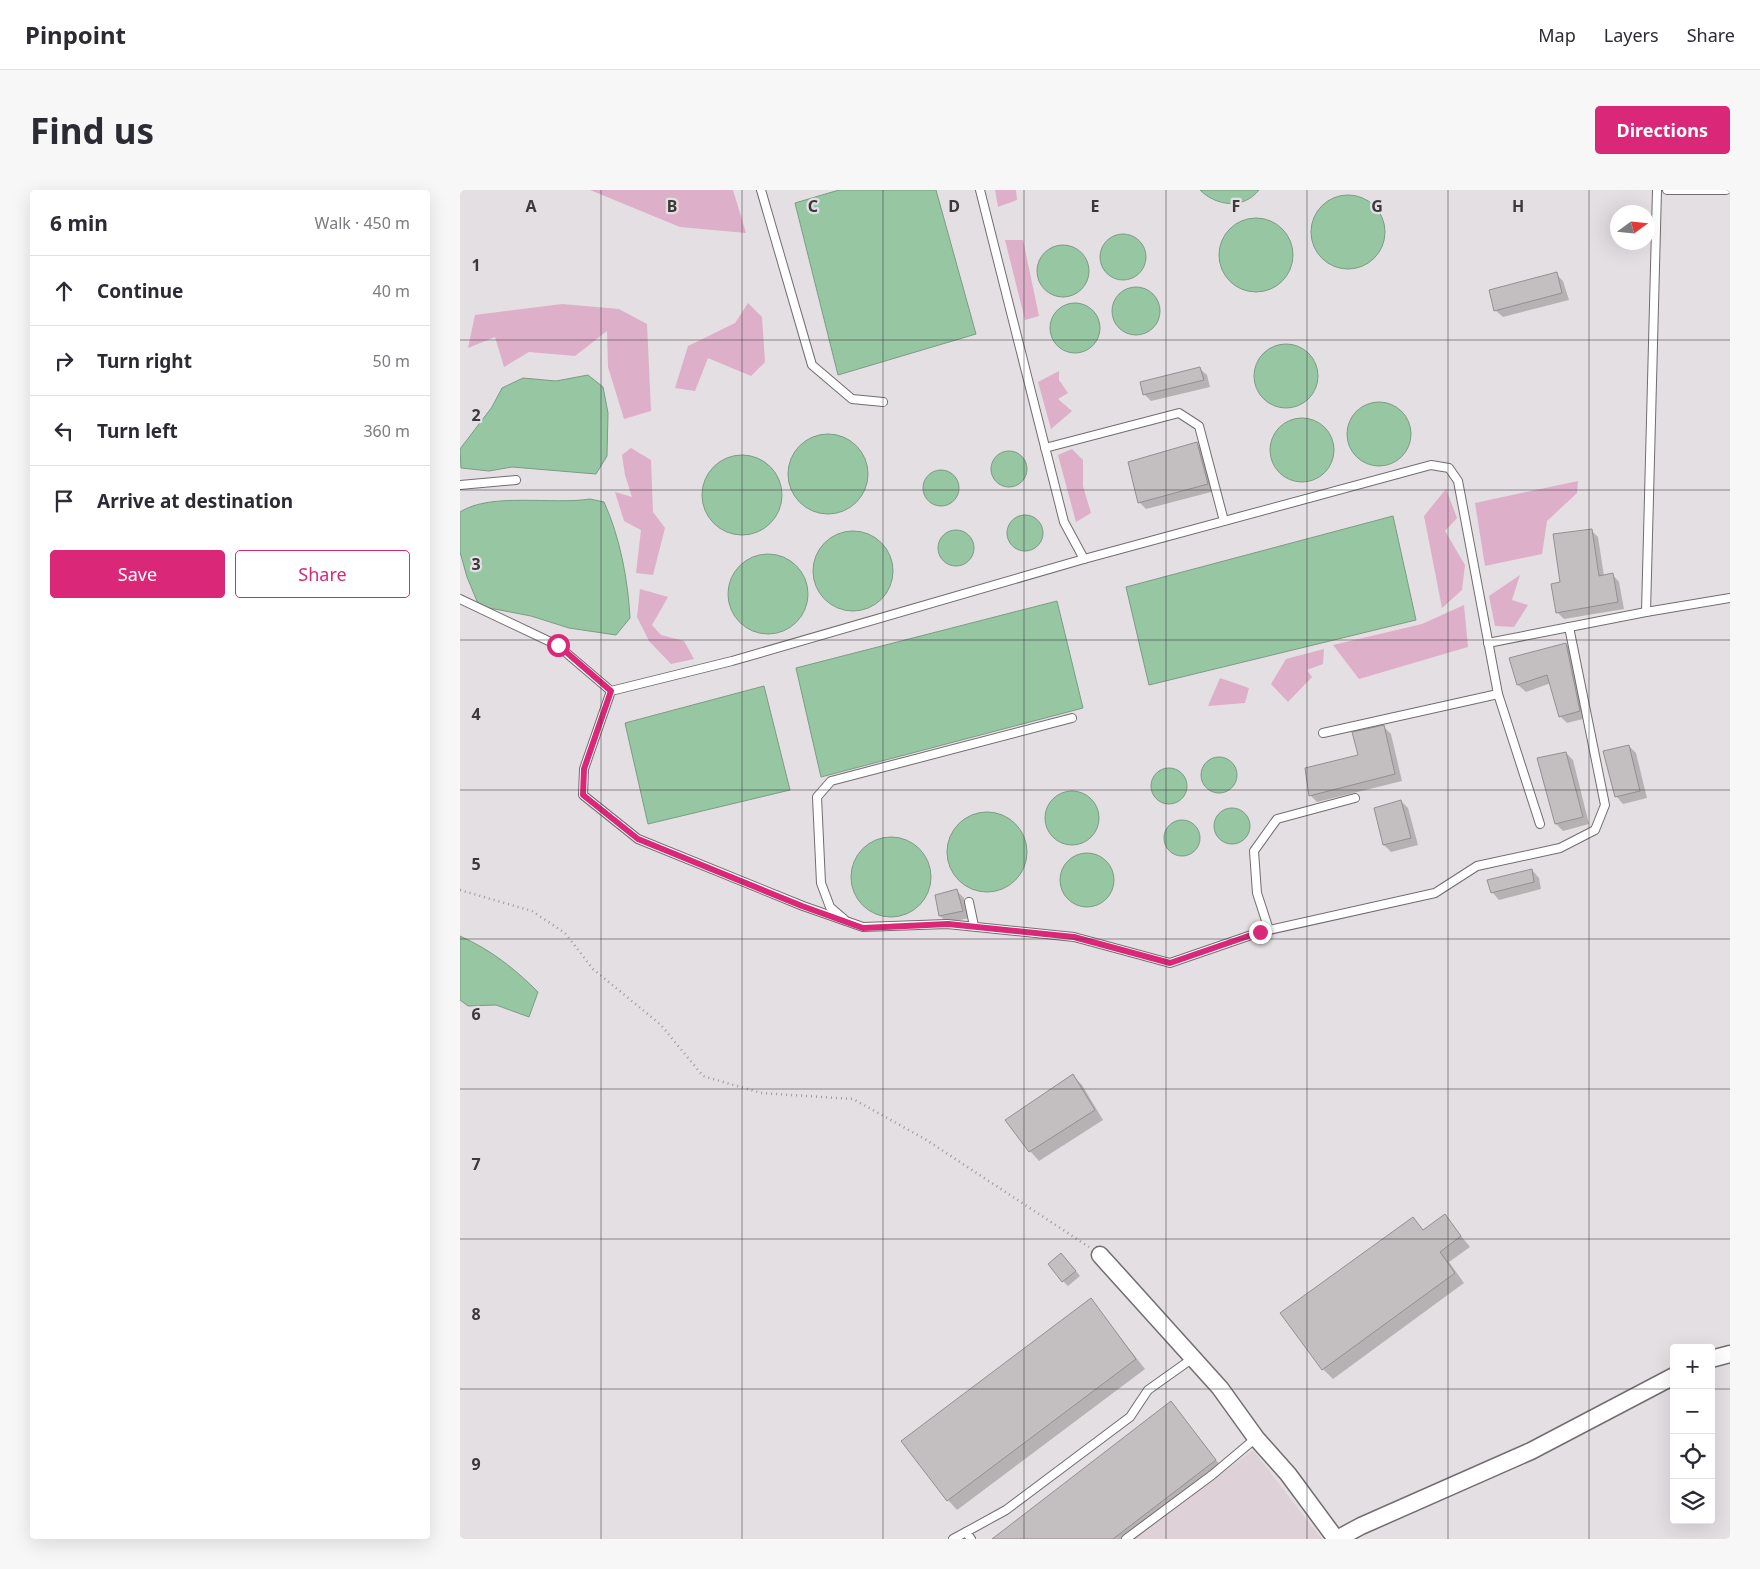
<!DOCTYPE html>
<meta charset="utf-8">
<style>
body{margin:0;font-family:"Noto Sans",sans-serif;background:#f7f7f7;color:#2b2b33}
.controls{position:absolute;right:15px;bottom:15px;display:grid;overflow:hidden;border-radius:5px;box-shadow:0 5px 20px #0002}
.controls button{width:45px;height:45px;display:grid;place-items:center;padding:0;border:0;border-bottom:1px solid #e1e1e2;background:#fff;color:#2b2b33;font:25px sans-serif}
.compass{position:absolute;left:1150px;top:15px;width:45px;height:45px;border-radius:50%;background:#fff;box-shadow:0 5px 20px #0002;rotate:75deg}
.stop{position:absolute;width:15px;height:15px;margin:-11px;border:4px solid #db2777;border-radius:50%;background:#fff}
.stop.end{background:#db2777;border-color:#fff;box-shadow:0 1px 5px #0008}
.list{margin:0;padding:0;list-style:none}
h2{display:flex;justify-content:space-between;align-items:center;height:65px;margin:0;padding:0 20px;font-size:21px}
h2 small{font-size:16px;font-weight:400;color:#7c7c81}
.list li{display:grid;grid-template-columns:32px 1fr auto;gap:15px;align-items:center;box-sizing:border-box;height:70px;padding:0 20px;border-top:1px solid #e1e1e2}
.list b{display:block;font-size:19px;white-space:nowrap}
.list em{font-size:16px;font-style:normal;color:#7c7c81}
.actions{display:flex;gap:10px;padding:15px 20px}
.actions a{flex:1;padding:11px 0;border:1px solid #db2777;border-radius:5px;text-align:center;font-size:18px;color:#db2777}
.actions .main{background:#db2777;color:#fff}
.icon{flex:none;width:28px;height:28px;fill:none;stroke:currentColor;stroke-width:2;stroke-linecap:round;stroke-linejoin:round}
.map{position:relative;flex:none;width:1270px;height:1349px;overflow:hidden;border-radius:5px}
header{display:flex;align-items:center;gap:30px;box-sizing:border-box;height:70px;padding:0 25px;background:#fff;border-bottom:1px solid #e1e1e2}
header strong{font-size:24px}
nav{display:flex;gap:28px;margin-inline-start:auto;font-size:18px}
.intro{display:flex;align-items:center;justify-content:space-between;box-sizing:border-box;height:120px;padding:0 30px}
h1{margin:0;font-size:35px}
.button{padding:12px 22px;border-radius:5px;background:#db2777;color:#fff;font-size:18px;font-weight:700}
main{display:flex;gap:30px;padding:0 30px}
aside{flex:1;background:#fff;border-radius:5px;box-shadow:0 5px 20px #0002}
.map>svg:first-child{display:block}
.built{fill:#ded1d8}
.green{fill:#deafc9}
.water{fill:#97c6a3;stroke:#7b9c84}
.shadow{fill:#0003}
.building{fill:#c3bec0;stroke:#948f92}
.lines{fill:none;stroke-linecap:round;stroke-linejoin:round}
.lane-casing{stroke:#726d70;stroke-width:10}
.street-casing{stroke:#726d70;stroke-width:19}
.path{stroke:#9c999b;stroke-width:2.5;stroke-dasharray:1 4;stroke-linecap:butt}
.lane{stroke:#fff;stroke-width:8}
.street{stroke:#fff;stroke-width:16}
.route{stroke:#db2777;stroke-width:6}
.grid{fill:none;stroke:#3b393a;stroke-width:1;stroke-opacity:0.55}
.grid-label{font-size:16px;text-anchor:middle;font-weight:bold;fill:#3b393a;stroke:#e4dfe2;stroke-width:4.5;stroke-linejoin:round;paint-order:stroke}
</style>
<header>
<strong>Pinpoint</strong>
<nav><a>Map</a><a>Layers</a><a>Share</a></nav>
</header>
<div class="intro"><h1>Find us</h1><a class="button">Directions</a></div>
<main>
<aside>
<h2>6 min<small>Walk · 450 m</small></h2>
<ul class="list">
<li><svg class="icon" aria-label="ahead" viewBox="0 0 24 24"><path d="M12 20V5M6 11l6-6 6 6"/></svg><div><b>Continue</b></div><em>40 m</em></li>
<li><svg class="icon" aria-label="right" viewBox="0 0 24 24"><path d="M7 20v-9h11M14 6l5 5-5 5"/></svg><div><b>Turn right</b></div><em>50 m</em></li>
<li><svg class="icon" aria-label="left" viewBox="0 0 24 24"><path d="M17 20v-9H6M10 6l-5 5 5 5"/></svg><div><b>Turn left</b></div><em>360 m</em></li>
<li><svg class="icon" aria-label="arrive" viewBox="0 0 24 24"><path d="M6 21V4h12l-3 4 3 4H6"/></svg><div><b>Arrive at destination</b></div></li>
</ul>
<div class="actions"><a class="main">Save</a><a>Share</a></div>
</aside>
<div class="map">
<svg width="1270" height="1349" viewBox="0 0 1270 1349">
<rect width="100%" height="100%" fill="#e4dfe2"/>
<!-- built -->
<path class="built" d="M793,1260L862,1349H674Z"/>
<!-- green -->
<g class="green">
<path d="M130,0H273L286,43L220,37Z"/>
<path d="M535,0H556L557,10L538,17Z"/>
<path d="M545,50H563L579,126L565,130Z"/>
<path d="M288,113L302,127L305,172L291,186L248,168L235,201L215,198L228,156L275,133Z"/>
<path d="M102,114L159,119L187,134L191,221L164,229L148,177L147,141L115,166L69,162L44,177L35,147L8,158L15,125Z"/>
<path d="M599,181V190L608,203L598,209L612,221L591,239L578,192Z"/>
<path d="M171,258L191,270L193,322L205,338L193,385L176,383L181,340L164,331L155,302L172,307L165,285L162,265Z"/>
<path d="M612,259L623,270V296L631,323L616,332L598,265Z"/>
<path d="M1118,291L1117,303L1087,331L1082,364L1025,376L1015,313Z"/>
<path d="M986,299L997,328L985,341L1005,375L1002,400L982,418L964,326Z"/>
<path d="M1060,385L1052,410L1068,415L1054,437L1035,436L1029,406Z"/>
<path d="M180,399L208,407L192,435L201,445L224,451L234,469L211,474L189,451L177,427Z"/>
<path d="M1004,415L1008,457L899,489L873,455L962,434Z"/>
<path d="M864,459L863,474L847,480L852,487L828,512L811,494L826,469Z"/>
<path d="M760,488L789,498L785,513L748,516Z"/>
</g>
<!-- water -->
<g class="water">
<path d="M379,0H476L516,144L378,185L335,13Z"/>
<path d="M740,0H799C783,20 756,16 740,0Z"/>
<circle cx="888" cy="42" r="37"/>
<circle cx="796" cy="65" r="37"/>
<circle cx="663" cy="67" r="23"/>
<circle cx="603" cy="81" r="26"/>
<circle cx="676" cy="121" r="24"/>
<circle cx="615" cy="138" r="25"/>
<circle cx="826" cy="186" r="32"/>
<path d="M128,185L143,197L148,223L147,266L136,284L52,277L29,281L1,278L0,259L32,217L42,198L63,188L96,191Z"/>
<circle cx="919" cy="244" r="32"/>
<circle cx="842" cy="260" r="32"/>
<circle cx="368" cy="284" r="40"/>
<circle cx="549" cy="279" r="18"/>
<circle cx="282" cy="305" r="40"/>
<circle cx="481" cy="298" r="18"/>
<path d="M130,309L144,312C160,347 168,390 170,428L156,445L109,438L71,426L19,416L7,387L0,362V322C31,302 93,315 130,309Z"/>
<circle cx="565" cy="343" r="18"/>
<path d="M933,326L956,430L689,495L666,397Z"/>
<circle cx="496" cy="358" r="18"/>
<circle cx="393" cy="381" r="40"/>
<circle cx="308" cy="404" r="40"/>
<path d="M597,411L623,518L361,587L336,478Z"/>
<path d="M304,496L330,600L188,634L165,533Z"/>
<circle cx="759" cy="585" r="18"/>
<circle cx="709" cy="596" r="18"/>
<circle cx="612" cy="628" r="27"/>
<circle cx="772" cy="636" r="18"/>
<circle cx="527" cy="662" r="40"/>
<circle cx="722" cy="648" r="18"/>
<circle cx="431" cy="687" r="40"/>
<circle cx="627" cy="690" r="27"/>
<path d="M0,746C31,760 54,778 78,802L69,827L36,815L8,816L0,810Z"/>
</g>
<!-- shadow -->
<g class="shadow">
<path d="M1096,84L1103,91L1109,110L1043,127L1035,120Z"/>
<path d="M739,178L747,185L750,197L691,211L684,204Z"/>
<path d="M737,254L744,261L755,301L686,319L679,312Z"/>
<path d="M1131,340L1138,347L1144,386L1152,384L1159,392L1164,419L1104,429L1097,422L1102,393Z"/>
<path d="M1106,454L1113,461L1127,528L1107,533L1100,526L1091,493L1066,502L1058,495L1051,469Z"/>
<path d="M924,537L931,544L942,591L857,612L850,605L899,566Z"/>
<path d="M1169,556L1176,563L1187,608L1163,614L1156,606Z"/>
<path d="M1106,563L1113,570L1129,634L1103,641L1096,634Z"/>
<path d="M941,611L948,618L958,655L931,662L924,655Z"/>
<path d="M1072,680L1079,688L1081,699L1039,710L1032,702Z"/>
<path d="M497,701L504,708L509,728L487,733L480,726Z"/>
<path d="M613,886L622,895L643,930L579,971L570,961Z"/>
<path d="M985,1026L1010,1057L989,1072L1004,1093L873,1189L863,1179L953,1028L964,1041Z"/>
<path d="M606,1069L620,1086L608,1096L603,1091Z"/>
<path d="M631,1110L685,1179L497,1320L488,1310Z"/>
<path d="M711,1213L764,1280L675,1349H534Z"/>
</g>
<!-- building -->
<g class="building">
<path d="M1097,82L1102,103L1034,121L1029,100Z"/>
<path d="M740,177L744,190L683,205L680,192Z"/>
<path d="M737,252L748,294L678,313L668,272Z"/>
<path d="M1132,339L1139,386L1153,383L1158,412L1096,423L1091,394L1100,392L1093,344Z"/>
<path d="M1106,453L1120,521L1099,527L1087,485L1057,495L1049,468Z"/>
<path d="M924,535L935,584L849,606L845,578L898,565L892,542Z"/>
<path d="M1169,555L1180,601L1155,607L1143,561Z"/>
<path d="M1106,562L1123,627L1095,634L1077,568Z"/>
<path d="M941,610L951,648L923,655L914,618Z"/>
<path d="M1072,679L1074,692L1031,703L1027,690Z"/>
<path d="M497,699L503,721L479,726L475,705Z"/>
<path d="M613,884L635,920L569,962L545,930Z"/>
<path d="M985,1024L1001,1046L980,1062L995,1083L862,1180L820,1123L953,1027L963,1040Z"/>
<path d="M601,1063L616,1081L602,1092L588,1074Z"/>
<path d="M631,1108L676,1169L487,1311L441,1251Z"/>
<path d="M711,1211L756,1270L653,1349H532Z"/>
</g>
<g class="lines">
<!-- lane casing -->
<g class="lane-casing">
<g id="lane">
<path d="M301,0L352,175L392,209L423,212"/>
<path d="M520,0L604,332L624,369L971,275L989,278L998,291L1038,504L1080,634"/>
<path d="M1207,0H1266"/>
<path d="M585,258L719,223L739,236L764,331"/>
<path d="M0,295L56,290"/>
<path d="M624,369L272,471L151,501L124,579L123,605L178,649L343,716L403,737L487,734L614,747L710,773L800,742L975,703L1017,676L1100,658L1135,640L1145,615L1109,437"/>
<path d="M0,409L97,455L151,501"/>
<path d="M1186,422L1197,0"/>
<path d="M1028,453L1186,422L1270,408"/>
<path d="M863,543L1038,504"/>
<path d="M509,712L514,736"/>
<path d="M384,729L370,717L361,693L357,607L371,591L612,528"/>
<path d="M809,740L797,703L794,661L817,629L895,608"/>
<path d="M493,1349L506,1342"/>
<path d="M511,1349L506,1342L546,1320L670,1227L688,1200L733,1168"/>
<path d="M666,1349L752,1285L796,1248"/>
</g>
</g>
<!-- street casing -->
<g class="street-casing">
<g id="street">
<path d="M640,1065L760,1198L796,1248L828,1284L876,1349"/>
<path d="M1251,1169L1270,1164"/>
<path d="M877,1349L901,1336L1071,1261L1214,1186"/>
</g>
</g>
<!-- path -->
<path class="path" d="M0,700L72,721L105,743L133,779L201,835L243,886L301,903L393,909L465,949L629,1057"/>
<!-- lane -->
<use href="#lane" class="lane"/>
<!-- street -->
<use href="#street" class="street"/>
</g>
<g class="lines">
<!-- route -->
<path class="route" d="M98,455L151,501L124,579L123,605L178,649L342,716L403,738L488,734L614,747L710,773L800,742"/>
</g>
<!-- grid -->
<path class="grid" d="M141,0V1349M282,0V1349M423,0V1349M564,0V1349M706,0V1349M847,0V1349M988,0V1349M1129,0V1349M0,150H1270M0,300H1270M0,450H1270M0,600H1270M0,749H1270M0,899H1270M0,1049H1270M0,1199H1214M1251,1199H1270"/>
<g class="grid-label">
<text x="71" y="22">A</text>
<text x="212" y="22">B</text>
<text x="353" y="22">C</text>
<text x="494" y="22">D</text>
<text x="635" y="22">E</text>
<text x="776" y="22">F</text>
<text x="917" y="22">G</text>
<text x="1058" y="22">H</text>
<text x="16" y="81">1</text>
<text x="16" y="231">2</text>
<text x="16" y="380">3</text>
<text x="16" y="530">4</text>
<text x="16" y="680">5</text>
<text x="16" y="830">6</text>
<text x="16" y="980">7</text>
<text x="16" y="1130">8</text>
<text x="16" y="1280">9</text>
</g>
</svg>
<div class="controls">
<button>+</button>
<button>−</button>
<button><svg class="icon" aria-label="locate" viewBox="0 0 24 24"><circle cx="12" cy="12" r="6"/><path d="M12 2v4M12 18v4M2 12h4M18 12h4"/></svg></button>
<button><svg class="icon" aria-label="layers" viewBox="0 0 24 24"><path d="M12 4l9 5-9 5-9-5zM3 14l9 5 9-5"/></svg></button>
</div>
<svg class="compass" viewBox="-18 -18 36 36"><path d="M0-13l5 13h-10z" fill="#e53935"/><path d="M0 13l5-13h-10z" fill="#7c7c81"/></svg>
<div class="stop" style="left:98px;top:455px"></div>
<div class="stop end" style="left:800px;top:742px"></div>
</div>
</main>
